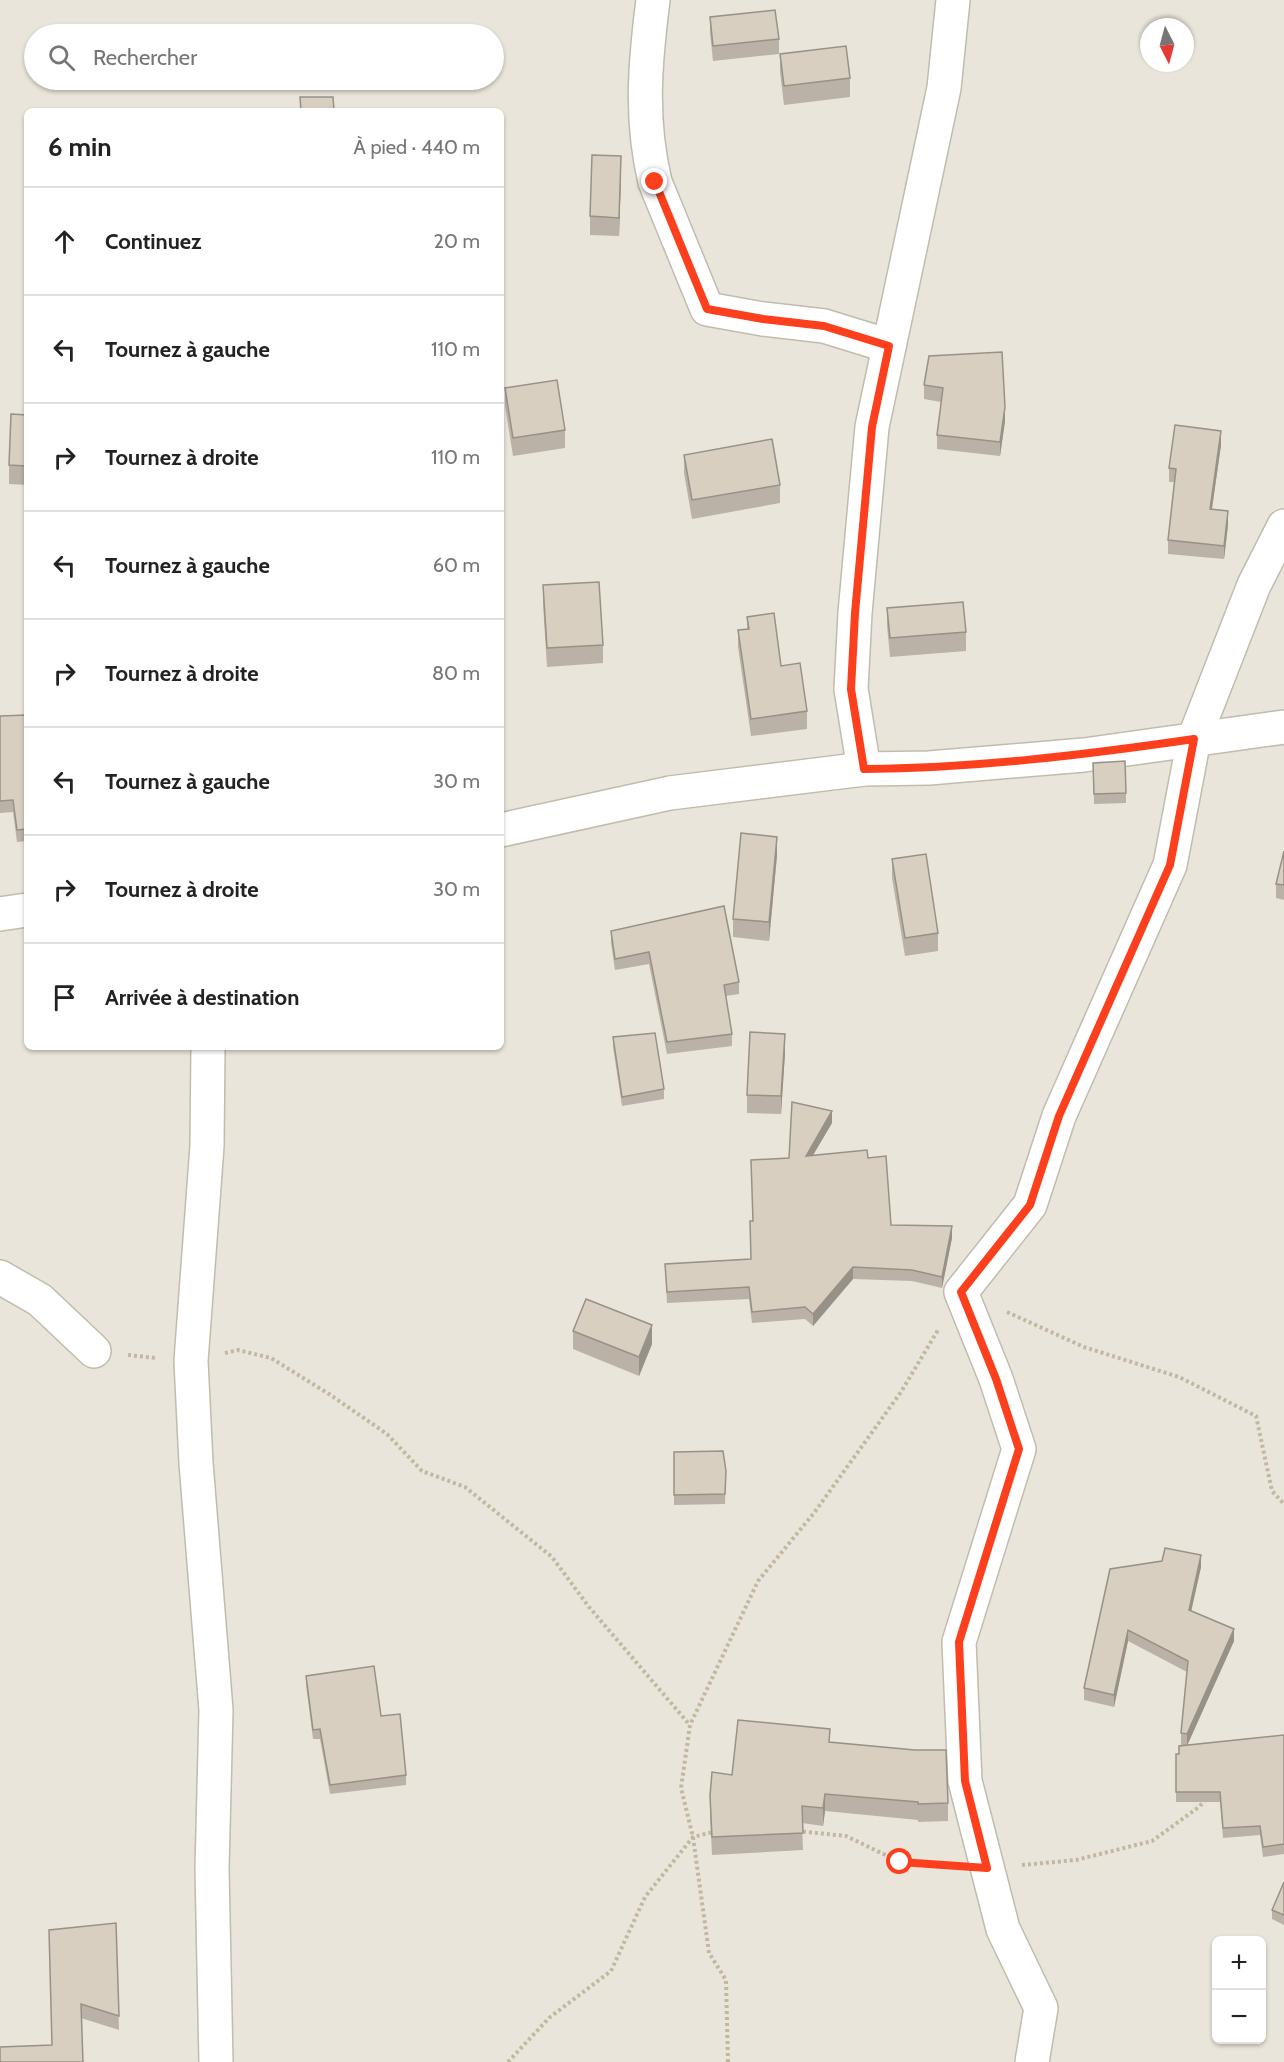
<!DOCTYPE html>
<html lang="fr">
<meta charset="utf-8">
<style>
body{margin:0;font-family:Cabin,sans-serif;background:#f6f6f6;color:#222}
.controls{position:absolute;right:18px;bottom:18px;display:grid;overflow:hidden;border-radius:9px;box-shadow:0 2px 4px #0004}
.controls button{width:54px;height:54px;display:grid;place-items:center;padding:0;border:0;border-bottom:2px solid #e0e0e0;background:#fff;color:#222;font:30px sans-serif}
.compass{position:absolute;left:1140px;top:18px;width:54px;height:54px;border-radius:50%;background:#fff;box-shadow:0 2px 4px #0004;rotate:174deg}
.stop{position:absolute;width:18px;height:18px;margin:-14px;border:4px solid #fc3f1d;border-radius:50%;background:#fff}
.stop.end{background:#fc3f1d;border-color:#fff;box-shadow:0 2px 6px #0008}
.list{margin:0;padding:0;list-style:none}
h2{display:flex;justify-content:space-between;align-items:center;height:78px;margin:0;padding:0 24px;font-size:26px}
h2 small{font-size:20px;font-weight:400;color:#767676}
.list li{display:grid;grid-template-columns:39px 1fr auto;gap:18px;align-items:center;box-sizing:border-box;height:108px;padding:0 24px;border-top:2px solid #e0e0e0}
.list b{display:block;font-size:22px;white-space:nowrap}
.list em{font-size:20px;font-style:normal;color:#767676}
.icon{flex:none;width:33px;height:33px;fill:none;stroke:currentColor;stroke-width:2;stroke-linecap:round;stroke-linejoin:round}
.map{position:relative;flex:none;width:1284px;height:2062px;overflow:hidden}
.search{position:absolute;background:#fff;box-shadow:0 2px 4px #0004;left:24px;top:24px;width:480px;height:66px;display:flex;align-items:center;gap:15px;box-sizing:border-box;padding:0 21px;border-radius:33px;color:#767676;font-size:22px}
.panel{position:absolute;background:#fff;box-shadow:0 2px 4px #0004;left:24px;top:108px;width:480px;height:942px;border-radius:9px}
.map>svg:first-child{display:block}
.residential{fill:#eae5da;fill-rule:evenodd}
.lines{fill:none;stroke-linecap:round;stroke-linejoin:round}
.minor-casing{stroke:#c2bbae;stroke-width:36}
.path{stroke:#c4b79f;stroke-width:4;stroke-dasharray:3 3;stroke-linecap:butt}
.minor{stroke:#fff;stroke-width:33}
.wall{fill:#bab2a6}
.shaded-wall{fill:#979187}
.building{fill:#d8cfc1;stroke:#979187;stroke-width:1.5}
.route{stroke:#fc3f1d;stroke-width:8}
</style>
<div class="map">
<svg width="1284" height="2062" viewBox="0 0 1284 2062">
<rect width="100%" height="100%" fill="#f6f3ec"/>
<!-- residential -->
<path class="residential" d="M0,0H1284V2062H0ZM1149,27H1185V63H1149ZM34,34H494V80H34ZM27,111H501V1047H27ZM1216,1940H1262V2040H1216Z"/>
<g class="lines">
<!-- minor casing -->
<g class="minor-casing">
<g id="minor">
<path d="M653,0C645,63 640,119 655,182L707,309L763,319L824,326L889,346"/>
<path d="M864,769L851,689L855,613L872,427L944,88L953,0"/>
<path d="M501,830L670,793L864,769L929,768L1084,755L1284,727"/>
<path d="M0,914L27,910"/>
<path d="M208,1047L207,1146L191,1361L196,1463L216,1710L212,1869L216,2062"/>
<path d="M0,1277L40,1300L94,1351"/>
<path d="M1032,2062L1041,2008L1003,1929L965,1781L959,1642L1019,1449L996,1379L961,1292L1030,1205L1059,1116L1170,865L1194,739L1254,585L1284,526"/>
</g>
</g>
<!-- path -->
<g class="path">
<path d="M1007,1312L1084,1347L1179,1377L1256,1416L1272,1491L1284,1504"/>
<path d="M225,1353L238,1350L271,1358L329,1394L387,1434L422,1471L465,1487L552,1557L589,1607L689,1724"/>
<path d="M128,1355L156,1358"/>
<path d="M797,1831L846,1836L900,1862L952,1866"/>
<path d="M1022,1865L1076,1860L1152,1841L1199,1807L1207,1798"/>
<path d="M508,2062L549,2018L611,1971L645,1897L693,1837L713,1832"/>
<path d="M728,2062L726,1980L709,1953L693,1837L681,1788L690,1725L758,1581L814,1513L901,1392L938,1330"/>
</g>
<!-- minor -->
<use href="#minor" class="minor"/>
</g>
<!-- wall -->
<g class="wall">
<path d="M710,17L779,39V54L713,61L710,33Z"/>
<path d="M780,54L850,78V97L784,105L780,72Z"/>
<path d="M621,175L619,236L590,235V216Z"/>
<path d="M929,356L1005,421L1000,456L937,449V435L941,402L924,399V385Z"/>
<path d="M505,388L565,430V448L513,456L505,406Z"/>
<path d="M27,415V485L9,484V465Z"/>
<path d="M1221,445L1212,509L1228,525L1224,559L1168,554V540L1174,482H1169V468Z"/>
<path d="M684,455L780,485V503L692,519L684,473Z"/>
<path d="M543,585L603,645V663L547,667L543,604Z"/>
<path d="M887,608L966,632V651L890,657L887,626Z"/>
<path d="M747,617L781,666L807,711V729L751,736L738,647V630L747,629Z"/>
<path d="M27,715V841L17,842L13,812L0,813V716Z"/>
<path d="M1093,763L1126,793V803L1094,804Z"/>
<path d="M1284,851V900L1276,898V884Z"/>
<path d="M777,855L769,941L733,937V919Z"/>
<path d="M892,859L938,933V951L905,956L892,878Z"/>
<path d="M611,931L739,982V994L726,996L732,1034V1046L667,1054L649,964L615,970L611,943Z"/>
<path d="M613,1037L664,1089V1099L622,1106L613,1047Z"/>
<path d="M785,1053L781,1114L747,1113V1095Z"/>
<path d="M832,1123L813,1155L868,1158L891,1225L952,1238L942,1288L912,1281L853,1279L813,1326L805,1319L752,1323L749,1299L667,1303L665,1264L751,1259L752,1221L789,1158Z"/>
<path d="M573,1331L652,1344L639,1376L573,1349Z"/>
<path d="M674,1452L726,1471L725,1504L674,1505Z"/>
<path d="M1201,1567L1191,1611L1234,1641L1187,1745L1284,1735V1854L1263,1857L1260,1835L1223,1838L1220,1802H1176V1754H1179L1184,1745H1181V1733L1187,1672L1128,1641L1114,1707L1084,1700V1688L1110,1569Z"/>
<path d="M306,1676L381,1716L406,1775V1785L330,1794L320,1739H313L306,1685Z"/>
<path d="M830,1742L948,1803V1821L918,1822V1820L825,1811L823,1826L802,1823L803,1850L712,1855L710,1814V1796L732,1775Z"/>
<path d="M1284,1882V1925L1272,1919V1910Z"/>
<path d="M116,1923L119,2030L81,2018L51,2045Z"/>
</g>
<!-- shaded-wall -->
<g class="shaded-wall">
<path d="M621,156V175L619,236V218Z"/>
<path d="M1005,407V421L1000,456V442Z"/>
<path d="M1221,431V445L1210,522V509Z"/>
<path d="M1228,511V525L1224,559V546Z"/>
<path d="M777,837V855L769,941V922Z"/>
<path d="M785,1034V1053L781,1114V1096Z"/>
<path d="M832,1111V1123L806,1167V1156Z"/>
<path d="M952,1226V1238L942,1288V1277Z"/>
<path d="M853,1267V1279L813,1326V1314Z"/>
<path d="M652,1325V1344L639,1376V1357Z"/>
<path d="M1201,1555V1567L1189,1621V1610Z"/>
<path d="M1234,1629V1641L1187,1746V1734Z"/>
<path d="M1128,1630V1641L1114,1707V1695Z"/>
<path d="M825,1794V1811L823,1826V1808Z"/>
</g>
<!-- building -->
<g class="building">
<path d="M775,10L779,39L713,46L710,17Z"/>
<path d="M846,46L850,78L784,86L780,54Z"/>
<path d="M300,97H333L334,111L360,109L361,111H301Z"/>
<path d="M592,155L621,156L619,218L590,216Z"/>
<path d="M1002,352L1005,407L1000,442L937,435L943,388L924,385L929,356Z"/>
<path d="M557,380L565,430L513,438L505,388Z"/>
<path d="M11,414L27,415V466L9,465Z"/>
<path d="M1175,425L1221,431L1210,509L1228,511L1224,546L1168,540L1176,469L1169,468Z"/>
<path d="M772,439L780,485L692,500L684,455Z"/>
<path d="M599,582L603,645L547,648L543,585Z"/>
<path d="M963,602L966,632L890,638L887,608Z"/>
<path d="M774,613L781,666L800,663L807,711L751,719L738,630L749,629L747,617Z"/>
<path d="M27,715V829L17,830L13,800L0,801V716Z"/>
<path d="M1125,761L1126,793L1094,794L1093,763Z"/>
<path d="M741,833L777,837L769,922L733,919Z"/>
<path d="M1284,851V885L1276,884Z"/>
<path d="M926,854L938,933L905,938L892,859Z"/>
<path d="M724,906L739,982L724,985L732,1034L667,1042L649,952L615,959L611,931Z"/>
<path d="M750,1032L785,1034L781,1096L747,1095Z"/>
<path d="M655,1033L664,1089L622,1097L613,1037Z"/>
<path d="M792,1102L832,1111L806,1156L867,1150L868,1158L886,1156L891,1225L952,1226L942,1277L912,1270L853,1267L813,1314L805,1307L752,1312L749,1287L667,1292L665,1264L751,1259L750,1221H753L751,1160L789,1158Z"/>
<path d="M586,1299L652,1325L639,1357L573,1331Z"/>
<path d="M723,1451L726,1471L725,1494L674,1495V1452Z"/>
<path d="M1165,1548L1201,1555L1189,1610L1234,1629L1187,1734L1181,1733L1188,1661L1128,1630L1114,1695L1084,1688L1110,1569L1162,1561Z"/>
<path d="M374,1666L381,1716L400,1714L406,1775L330,1785L320,1729L313,1730L306,1676Z"/>
<path d="M738,1720L830,1729L829,1742L915,1750H946L948,1803L918,1804V1802L825,1794L823,1808L802,1806L803,1833L712,1837L710,1796L712,1772L732,1775Z"/>
<path d="M1284,1735V1844L1263,1847L1260,1826L1223,1828L1220,1792H1176V1754H1179V1746Z"/>
<path d="M1284,1882V1915L1272,1910Z"/>
<path d="M116,1923L119,2016L81,2004L83,2062H0V2047L52,2045L49,1930Z"/>
</g>
<g class="lines">
<!-- route -->
<path class="route" d="M655,182L707,309L763,319L824,326L889,346L872,427L855,613L851,689L864,769C975,768 1084,755 1194,739L1170,865L1059,1116L1030,1205L961,1292L996,1379L1019,1449L959,1642L965,1781L987,1868L900,1862"/>
</g>
</svg>
<div class="controls">
<button>+</button>
<button>−</button>
</div>
<svg class="compass" viewBox="-18 -18 36 36"><path d="M0-13l5 13h-10z" fill="#e53935"/><path d="M0 13l5-13h-10z" fill="#767676"/></svg>
<div class="stop" style="left:900px;top:1862px"></div>
<div class="stop end" style="left:655px;top:182px"></div>
<div class="search"><svg class="icon" aria-label="search" viewBox="0 0 24 24"><circle cx="10" cy="10" r="6"/><path d="M15 15l6 6"/></svg>Rechercher</div>
<section class="panel">
<h2>6 min<small>À pied · 440 m</small></h2>
<ul class="list">
<li><svg class="icon" aria-label="ahead" viewBox="0 0 24 24"><path d="M12 20V5M6 11l6-6 6 6"/></svg><div><b>Continuez</b></div><em>20 m</em></li>
<li><svg class="icon" aria-label="left" viewBox="0 0 24 24"><path d="M17 20v-9H6M10 6l-5 5 5 5"/></svg><div><b>Tournez à gauche</b></div><em>110 m</em></li>
<li><svg class="icon" aria-label="right" viewBox="0 0 24 24"><path d="M7 20v-9h11M14 6l5 5-5 5"/></svg><div><b>Tournez à droite</b></div><em>110 m</em></li>
<li><svg class="icon" aria-label="left" viewBox="0 0 24 24"><path d="M17 20v-9H6M10 6l-5 5 5 5"/></svg><div><b>Tournez à gauche</b></div><em>60 m</em></li>
<li><svg class="icon" aria-label="right" viewBox="0 0 24 24"><path d="M7 20v-9h11M14 6l5 5-5 5"/></svg><div><b>Tournez à droite</b></div><em>80 m</em></li>
<li><svg class="icon" aria-label="left" viewBox="0 0 24 24"><path d="M17 20v-9H6M10 6l-5 5 5 5"/></svg><div><b>Tournez à gauche</b></div><em>30 m</em></li>
<li><svg class="icon" aria-label="right" viewBox="0 0 24 24"><path d="M7 20v-9h11M14 6l5 5-5 5"/></svg><div><b>Tournez à droite</b></div><em>30 m</em></li>
<li><svg class="icon" aria-label="arrive" viewBox="0 0 24 24"><path d="M6 21V4h12l-3 4 3 4H6"/></svg><div><b>Arrivée à destination</b></div></li>
</ul>
</section>
</div>
